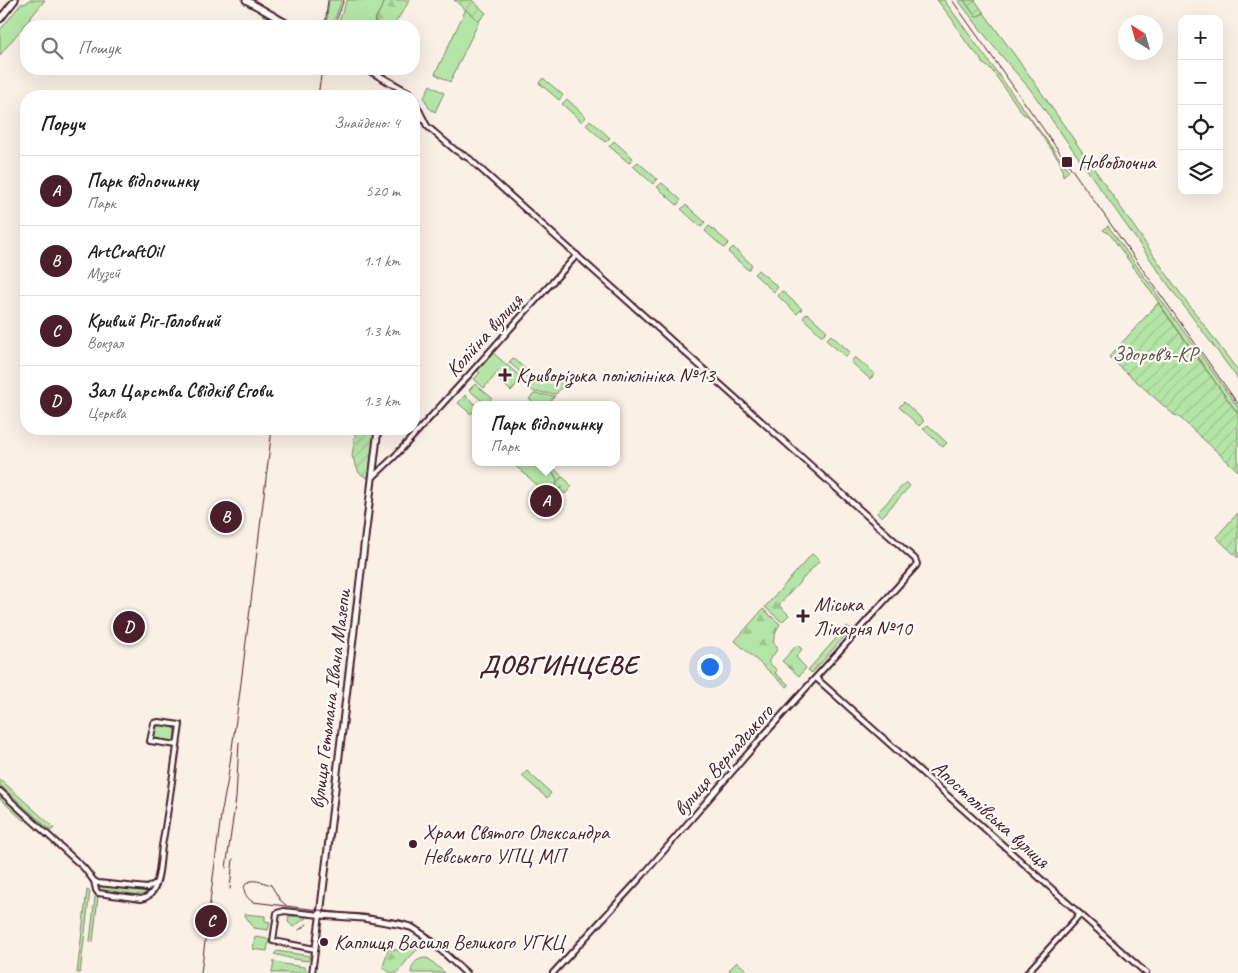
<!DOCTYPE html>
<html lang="uk">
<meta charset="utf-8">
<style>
body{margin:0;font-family:Caveat,sans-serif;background:#f2f2f2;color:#202124}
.controls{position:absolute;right:15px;top:15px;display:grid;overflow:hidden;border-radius:10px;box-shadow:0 5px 20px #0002}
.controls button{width:45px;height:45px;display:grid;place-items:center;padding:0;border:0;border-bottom:1px solid #e0e0e0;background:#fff;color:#202124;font:25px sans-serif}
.compass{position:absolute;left:1118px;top:15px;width:45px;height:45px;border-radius:50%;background:#fff;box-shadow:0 5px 20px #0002;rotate:323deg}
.you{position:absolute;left:709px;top:666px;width:18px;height:18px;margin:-12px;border:4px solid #fff;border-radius:50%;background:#1a73e8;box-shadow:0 0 0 8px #1a73e833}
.badge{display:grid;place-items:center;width:32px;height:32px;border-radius:50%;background:#4a1f2b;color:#fff;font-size:16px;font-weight:700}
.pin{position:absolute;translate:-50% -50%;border:2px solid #fff;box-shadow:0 1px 5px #0006}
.popup{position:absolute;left:472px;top:401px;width:148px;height:65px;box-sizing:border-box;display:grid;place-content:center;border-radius:10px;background:#fff;filter:drop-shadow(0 1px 4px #0005);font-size:16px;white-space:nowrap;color:#757577}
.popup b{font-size:19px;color:#202124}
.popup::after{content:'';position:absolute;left:50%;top:100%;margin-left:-10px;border:10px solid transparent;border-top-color:#fff}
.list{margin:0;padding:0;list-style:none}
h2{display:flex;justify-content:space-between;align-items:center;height:65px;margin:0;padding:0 20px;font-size:21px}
h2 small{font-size:16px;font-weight:400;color:#757577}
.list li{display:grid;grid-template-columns:32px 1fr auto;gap:15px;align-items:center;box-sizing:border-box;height:70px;padding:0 20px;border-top:1px solid #e0e0e0}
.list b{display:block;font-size:19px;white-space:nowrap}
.list p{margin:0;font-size:16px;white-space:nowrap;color:#757577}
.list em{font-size:16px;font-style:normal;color:#757577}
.icon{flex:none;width:28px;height:28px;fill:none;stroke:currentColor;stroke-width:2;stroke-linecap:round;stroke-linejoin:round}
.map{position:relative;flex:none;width:1238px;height:973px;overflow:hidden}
.search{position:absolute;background:#fff;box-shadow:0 5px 20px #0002;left:20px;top:20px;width:400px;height:55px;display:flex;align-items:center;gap:12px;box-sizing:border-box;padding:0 18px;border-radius:20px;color:#757577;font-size:19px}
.panel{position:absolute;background:#fff;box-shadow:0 5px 20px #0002;left:20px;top:90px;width:400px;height:345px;border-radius:20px}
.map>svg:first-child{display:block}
.grass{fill:#b3e6a6;stroke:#7e8268}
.forest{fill:url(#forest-firs);stroke:#7e8268}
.park{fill:url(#park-crowns);stroke:#7e8268}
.garden{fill:url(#garden-furrows);stroke:#7e8268}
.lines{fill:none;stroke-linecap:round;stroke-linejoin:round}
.minor-casing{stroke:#4a1f2b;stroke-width:8}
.major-casing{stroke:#4a1f2b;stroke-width:9}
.minor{stroke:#fdfcf7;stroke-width:4}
.major{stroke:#fdfcf7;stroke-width:5}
.tram{stroke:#4a1f2b;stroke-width:1}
.rail{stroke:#4a1f2b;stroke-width:1}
.poi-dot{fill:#4a1f2b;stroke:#fdfcf7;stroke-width:2}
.labels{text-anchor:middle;stroke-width:4.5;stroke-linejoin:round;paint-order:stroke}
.poi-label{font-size:21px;fill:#4a1f2b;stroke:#fdfcf7;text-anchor:start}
.street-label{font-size:21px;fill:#4a1f2b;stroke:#fdfcf7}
.park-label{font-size:21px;fill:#64514a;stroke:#fdfcf7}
.district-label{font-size:26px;font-weight:bold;letter-spacing:1px;fill:#4a1f2b;stroke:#fdfcf7}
</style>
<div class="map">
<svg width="1238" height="973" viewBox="0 0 1238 973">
<defs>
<pattern id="forest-firs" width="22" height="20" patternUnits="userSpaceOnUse" patternTransform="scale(1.25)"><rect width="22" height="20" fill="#b3e6a6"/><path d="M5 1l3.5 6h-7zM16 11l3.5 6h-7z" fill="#9bc58f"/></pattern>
<pattern id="park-crowns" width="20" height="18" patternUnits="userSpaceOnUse" patternTransform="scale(1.25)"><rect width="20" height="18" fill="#b3e6a6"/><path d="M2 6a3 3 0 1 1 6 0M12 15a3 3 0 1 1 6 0" fill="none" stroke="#9bc58f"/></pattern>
<pattern id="garden-furrows" width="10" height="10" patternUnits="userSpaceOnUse" patternTransform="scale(1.25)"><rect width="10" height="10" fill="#b3e6a6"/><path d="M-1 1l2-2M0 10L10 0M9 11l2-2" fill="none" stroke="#9bc58f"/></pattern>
</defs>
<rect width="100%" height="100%" fill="#fbf0e6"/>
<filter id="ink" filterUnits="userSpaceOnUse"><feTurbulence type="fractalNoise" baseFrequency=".02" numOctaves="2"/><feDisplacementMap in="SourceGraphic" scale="10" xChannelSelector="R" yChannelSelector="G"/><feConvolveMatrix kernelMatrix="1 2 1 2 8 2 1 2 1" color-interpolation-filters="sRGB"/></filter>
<g filter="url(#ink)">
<!-- grass -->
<g class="grass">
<path d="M29,0H45L0,55V30L21,4L27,3Z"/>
<path d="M329,0H342L332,26H326Z"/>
<path d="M347,0H386L374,21L385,26H337Z"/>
<path d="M937,0H944L1069,171L1063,176L1062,168L1059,160L1028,116L1023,114L991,69L982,63L980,58L966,42L952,19Z"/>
<path d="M958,0H964L976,17L984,13L1032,79L1175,286L1238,371V379L1172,290L1030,89L994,47Z"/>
<path d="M466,9L479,21L450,82L435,74Z"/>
<path d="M261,11L287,26H274L264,17Z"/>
<path d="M543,78L563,95L559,100L539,83Z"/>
<path d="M430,85L444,93L435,112L429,108L424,98Z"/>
<path d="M567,99L586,117L582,122L562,104Z"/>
<path d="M590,120L610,138L605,142L586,125Z"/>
<path d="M614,141L633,158L629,163L609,146Z"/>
<path d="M638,162L657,179L653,184L633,166Z"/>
<path d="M662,183L681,200L677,205L657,187Z"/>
<path d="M686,205L705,222L701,227L681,209Z"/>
<path d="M709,226L729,243L724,248L705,231Z"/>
<path d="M1108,226L1238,407V414L1112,237L1108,233L1103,230Z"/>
<path d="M733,247L752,265L748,270L728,252Z"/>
<path d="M758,270L778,287L774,292L754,274Z"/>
<path d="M782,291L802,309L797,314L778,296Z"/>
<path d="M807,313L827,331L822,336L803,318Z"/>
<path d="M831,335L850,352L846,357L826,340Z"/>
<path d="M493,353L522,378L511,391L500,381L505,375L500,370L484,388L474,379L480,373L477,371Z"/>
<path d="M855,357L875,374L870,379L851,362Z"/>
<path d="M513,358L539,381L548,371L563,386L556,394L534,392L528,386L531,382L509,362Z"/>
<path d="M475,384L492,398L487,405L469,390Z"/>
<path d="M534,394L555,396L547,405H536L529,399Z"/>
<path d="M904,402L924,421L919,426L899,407Z"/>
<path d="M928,425L947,443L943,447L923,429Z"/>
<path d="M511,462H541C547,468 561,477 556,486C553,490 549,491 544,491Z"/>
<path d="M906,482L910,486L882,517L877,513Z"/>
<path d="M161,724L173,726L175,729L174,740L172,741C169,741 161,741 158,739C150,735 156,727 161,724Z"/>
<path d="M527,771L551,793L547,798L522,776Z"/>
<path d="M0,779L54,828L51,831L0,785Z"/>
<path d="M0,794L26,818L24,821L0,799Z"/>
<path d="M100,886L143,890L145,891V895L142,897L102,892L98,890Z"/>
<path d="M87,890L90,891L80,973H77Z"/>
<path d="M95,897H98L93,942L90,941Z"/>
<path d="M244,914L265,916V921L270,922L268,930L254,928Z"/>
<path d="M289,916H306V918L293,927L288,922Z"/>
<path d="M255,937L269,939L267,951L253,949Z"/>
<path d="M277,951L310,956L308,961L293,959L274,954Z"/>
<path d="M425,958L429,959L445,973H411C412,964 416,959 425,958Z"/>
<path d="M737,962L750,973H733L729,970Z"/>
</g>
<!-- forest -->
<g class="forest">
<path d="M386,0H410L393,26H385L374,21Z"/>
<path d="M541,462H547L562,476L559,480L563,477L572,486L565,494L560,489L562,487L559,489L556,487C560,474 549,470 541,462Z"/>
<path d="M812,554L820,560L779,605L789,615L782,622L765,607Z"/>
<path d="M763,609L780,624L777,629L773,642L777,646V650L768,662L777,670L775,673L789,685L787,687L735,641Z"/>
<path d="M847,626L851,629L812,673L808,670Z"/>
<path d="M797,645L802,649L796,657L806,668L799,676L782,661Z"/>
<path d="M419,941L423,944L409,958L397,973H390L383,967L388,949L400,950Z"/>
</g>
<!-- park -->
<g class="park">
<path d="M465,395L476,405V408L471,414L458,403Z"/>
<path d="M545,495L553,502L551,504L553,506L551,509L548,507L547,508L539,501Z"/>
<path d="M274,961L283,964L304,967L308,973H272Z"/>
</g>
<!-- garden -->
<g class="garden">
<path d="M454,0H472L486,13L479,21Z"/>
<path d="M964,0H975L984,13L976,17Z"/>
<path d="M1158,303L1238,414V471L1178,416L1174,415L1109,357Z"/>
<path d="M356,429H378L373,481L359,473L352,456Z"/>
<path d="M1238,513V558L1216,537Z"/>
</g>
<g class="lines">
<!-- minor casing -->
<g class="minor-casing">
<g id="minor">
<path d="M415,102L427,126L455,150L470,159L475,164L915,559L917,564L916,566L763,736L643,875L553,973"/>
<path d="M372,478L395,456L468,376L517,321L577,255"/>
<path d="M816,678L1146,973"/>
<path d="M0,791L84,868L94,881L96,890L98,893L141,899C146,898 150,896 153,891C160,880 160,859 162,846C169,806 174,766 180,725L159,722L154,723L150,741L177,745"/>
<path d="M94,881L98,883L147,888L156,883"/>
<path d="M312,973L320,915L284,911L277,913L273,941L315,949"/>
<path d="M1027,973L1080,914"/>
</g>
</g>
<!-- major casing -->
<g class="major-casing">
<g id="major">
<path d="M246,0L291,26"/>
<path d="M0,19L15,0"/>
<path d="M367,69L409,93L412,96"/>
<path d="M414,99L416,109L414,134"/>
<path d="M378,429L320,915L363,918L398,924L411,927L428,938L466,973"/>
</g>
</g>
<!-- minor -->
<use href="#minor" class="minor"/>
<!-- major -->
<use href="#major" class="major"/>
<!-- tram -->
<path class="tram" d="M286,905L280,900L271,885C265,883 257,880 251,881C239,884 245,898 253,902L401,920L414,925L423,930L469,973"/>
<!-- rail -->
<g class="rail">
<path d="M952,0L1238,404"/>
<path d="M325,26L328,0"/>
<path d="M334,26L344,0"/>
<path d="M318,96L322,69"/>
<path d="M226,868L236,798L239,742"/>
<path d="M230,889L233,859"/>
<path d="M299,930L307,924"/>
<path d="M201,973L221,815L227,784L240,691L272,429"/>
</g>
</g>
</g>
<!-- markers -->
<g class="poi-dot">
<rect x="1061" y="156" width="12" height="12" rx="2.5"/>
<path d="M502.5 367.5h5v5h5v5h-5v5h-5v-5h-5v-5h5z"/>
<path d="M800.5 608.5h5v5h5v5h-5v5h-5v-5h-5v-5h5z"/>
<circle cx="413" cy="844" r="5"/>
<circle cx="324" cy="942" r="5"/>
</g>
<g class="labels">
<!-- poi labels -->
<g class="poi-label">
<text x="1078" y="169">Новоблочна</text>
<text x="516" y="382">Криворізька поліклініка №13</text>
<text x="814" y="611">Міська<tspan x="814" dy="24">Лікарня №10</tspan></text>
<text x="423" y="839">Храм Святого Олександра<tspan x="423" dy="24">Невського УПЦ МП</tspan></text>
<text x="334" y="949">Каплиця Василя Великого УГКЦ</text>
</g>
<!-- street labels -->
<g class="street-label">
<text transform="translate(484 335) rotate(-48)" y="7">Колійна вулиця</text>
<text transform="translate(330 699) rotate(-83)" y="7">вулиця Гетьмана Івана Мазепи</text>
<text transform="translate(723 760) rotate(-49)" y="7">вулиця Вернадського</text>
<text transform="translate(991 814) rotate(42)" y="7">Апостолівська вулиця</text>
</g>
<!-- park labels -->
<g class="park-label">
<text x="1155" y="361">Здоров'я-КР</text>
</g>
<!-- district labels -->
<g class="district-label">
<text x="559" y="673">ДОВГИНЦЕВЕ</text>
</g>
</g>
</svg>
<div class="controls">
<button>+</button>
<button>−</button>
<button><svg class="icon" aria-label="locate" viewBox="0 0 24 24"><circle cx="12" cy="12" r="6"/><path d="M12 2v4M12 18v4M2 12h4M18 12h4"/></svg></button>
<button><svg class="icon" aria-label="layers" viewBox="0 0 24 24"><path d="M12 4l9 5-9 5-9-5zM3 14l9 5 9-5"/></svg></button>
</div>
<svg class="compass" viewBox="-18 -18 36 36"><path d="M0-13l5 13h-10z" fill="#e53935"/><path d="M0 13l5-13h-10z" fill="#757577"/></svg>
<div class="you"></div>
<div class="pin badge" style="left:546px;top:501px">A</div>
<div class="popup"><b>Парк відпочинку</b>Парк</div>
<div class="pin badge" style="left:226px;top:517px">B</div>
<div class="pin badge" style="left:211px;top:921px">C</div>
<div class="pin badge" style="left:129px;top:627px">D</div>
<div class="search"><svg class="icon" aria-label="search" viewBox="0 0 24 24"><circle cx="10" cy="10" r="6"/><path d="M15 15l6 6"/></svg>Пошук</div>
<section class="panel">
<h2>Поруч<small>Знайдено: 4</small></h2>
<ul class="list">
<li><span class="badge">A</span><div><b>Парк відпочинку</b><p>Парк</p></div><em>520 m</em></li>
<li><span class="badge">B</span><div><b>ArtCraftOil</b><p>Музей</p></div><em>1.1 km</em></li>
<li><span class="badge">C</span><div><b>Кривий Ріг-Головний</b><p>Вокзал</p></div><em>1.3 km</em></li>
<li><span class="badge">D</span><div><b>Зал Царства Свідків Єгови</b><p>Церква</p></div><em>1.3 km</em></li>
</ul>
</section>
</div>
